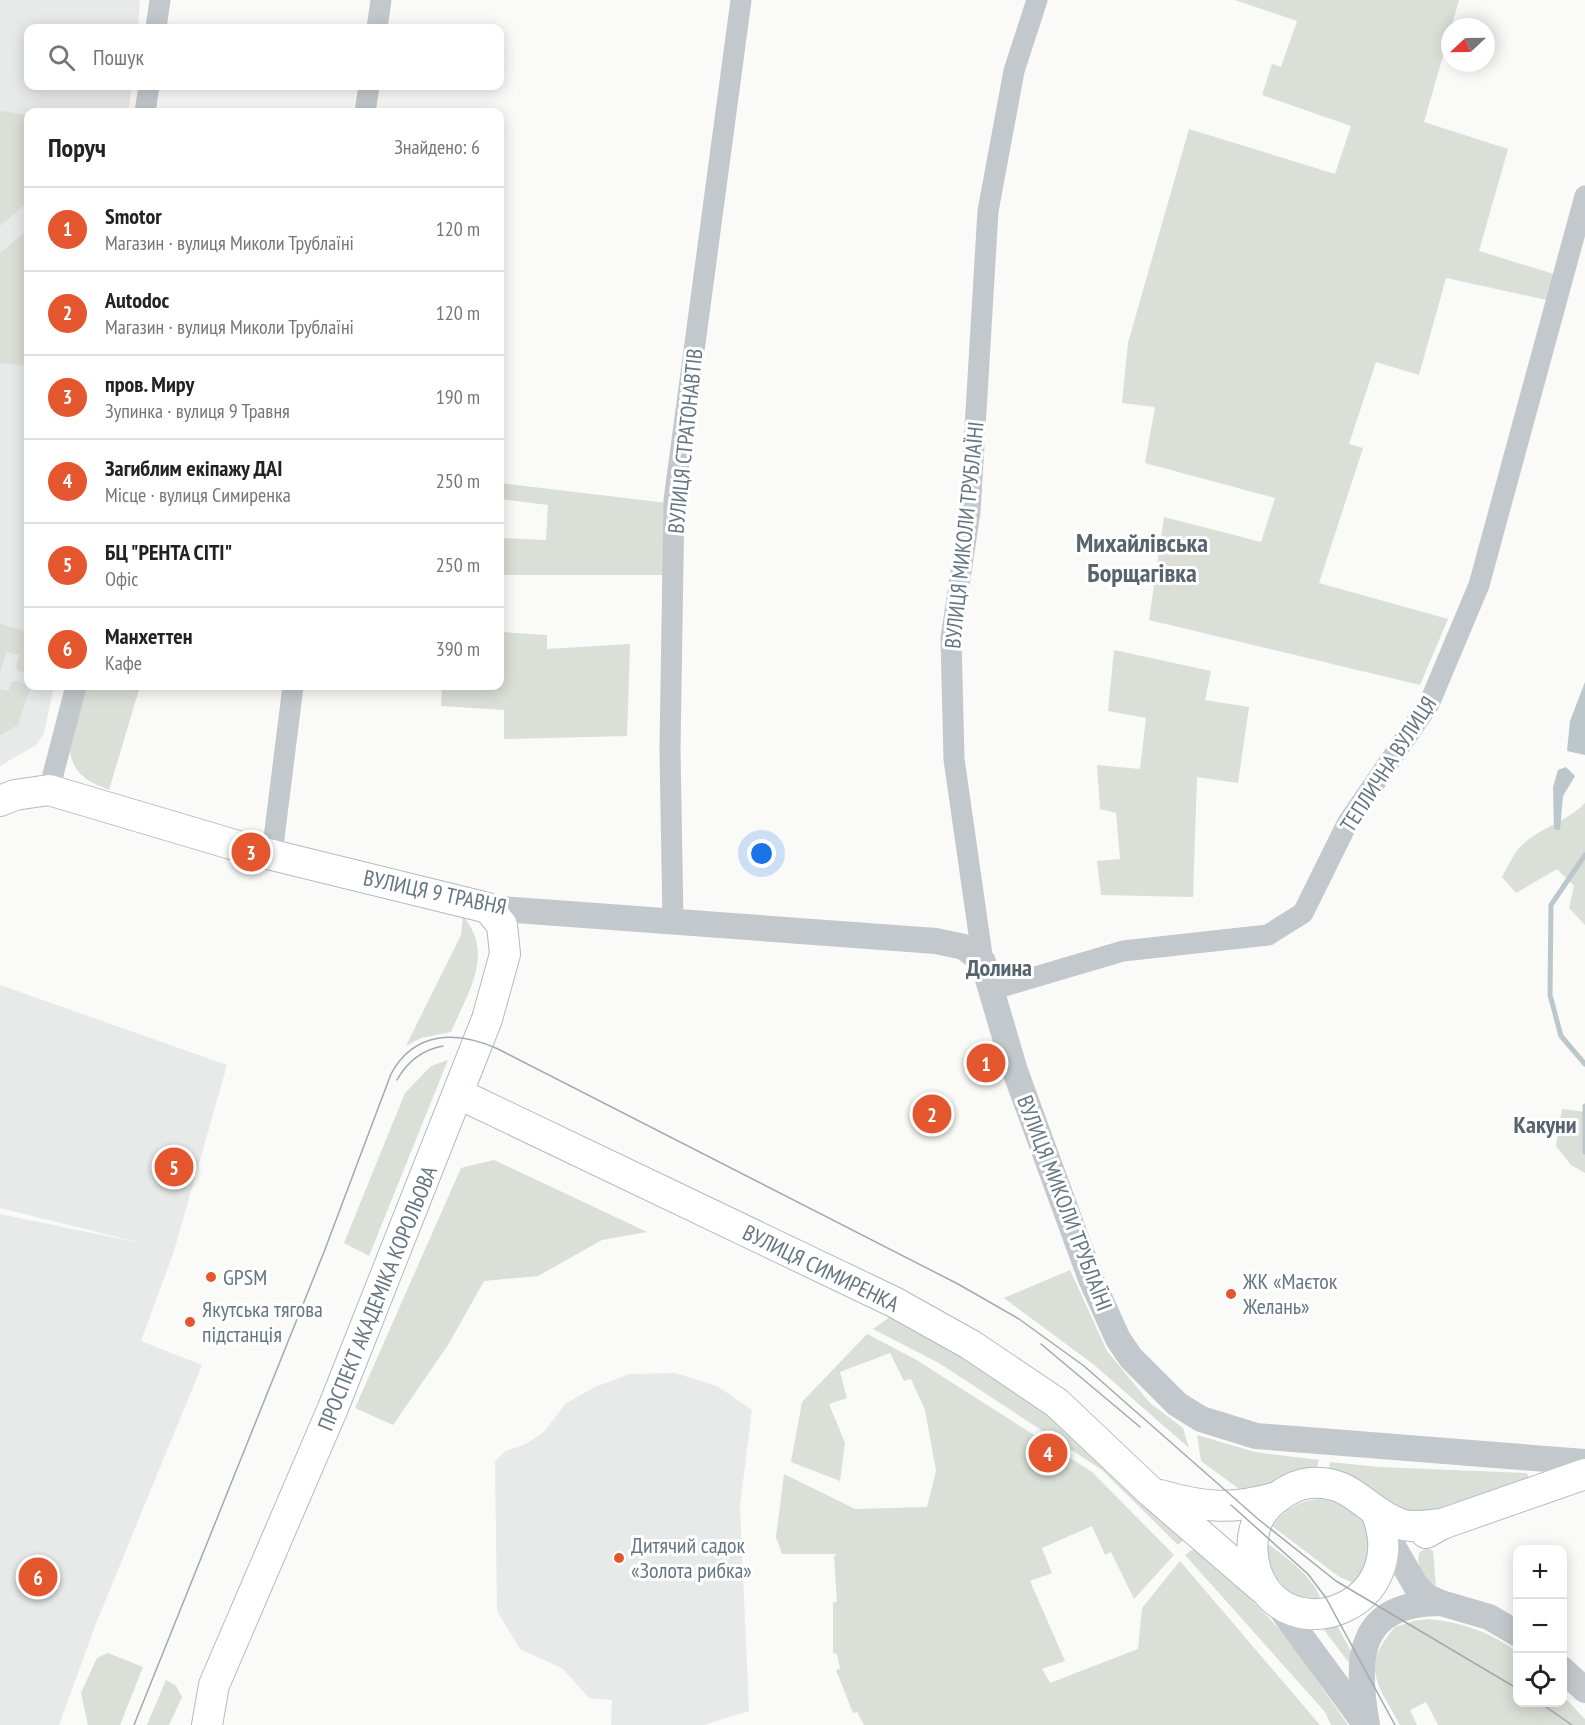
<!DOCTYPE html>
<html lang="uk">
<meta charset="utf-8">
<style>
body{margin:0;font-family:"PT Sans Narrow",sans-serif;background:#f6f6f6;color:#222}
.controls{position:absolute;right:18px;bottom:18px;display:grid;overflow:hidden;border-radius:12px;box-shadow:0 3px 15px #0003}
.controls button{width:54px;height:54px;display:grid;place-items:center;padding:0;border:0;border-bottom:2px solid #e0e0e0;background:#fff;color:#222;font:30px sans-serif}
.compass{position:absolute;left:1441px;top:18px;width:54px;height:54px;border-radius:50%;background:#fff;box-shadow:0 3px 15px #0003;rotate:248deg}
.you{position:absolute;left:762px;top:854px;width:21px;height:21px;margin:-15px;border:4px solid #fff;border-radius:50%;background:#1a73e8;box-shadow:0 0 0 9px #1a73e833}
.badge{display:grid;place-items:center;width:39px;height:39px;border-radius:50%;background:#e4572e;color:#fff;font-size:20px;font-weight:700}
.pin{position:absolute;translate:-50% -50%;border:3px solid #fff;box-shadow:0 2px 6px #0006}
.list{margin:0;padding:0;list-style:none}
h2{display:flex;justify-content:space-between;align-items:center;height:78px;margin:0;padding:0 24px;font-size:26px}
h2 small{font-size:20px;font-weight:400;color:#767676}
.list li{display:grid;grid-template-columns:39px 1fr auto;gap:18px;align-items:center;box-sizing:border-box;height:84px;padding:0 24px;border-top:2px solid #e0e0e0}
.list b{display:block;font-size:22px;white-space:nowrap}
.list p{margin:0;font-size:20px;white-space:nowrap;color:#767676}
.list em{font-size:20px;font-style:normal;color:#767676}
.icon{flex:none;width:33px;height:33px;fill:none;stroke:currentColor;stroke-width:2;stroke-linecap:round;stroke-linejoin:round}
.map{position:relative;flex:none;width:1585px;height:1725px;overflow:hidden}
.search{position:absolute;background:#fff;box-shadow:0 3px 15px #0003;left:24px;top:24px;width:480px;height:66px;display:flex;align-items:center;gap:15px;box-sizing:border-box;padding:0 21px;border-radius:12px;color:#767676;font-size:22px}
.panel{position:absolute;background:#fff;box-shadow:0 3px 15px #0003;left:24px;top:108px;width:480px;height:582px;border-radius:12px}
.map>svg:first-child{display:block}
.built{fill:#e8e9e9}
.green{fill:#dadfd7}
.water{fill:#bbc7cb}
.lines{fill:none;stroke-linecap:round;stroke-linejoin:round}
.stream{stroke:#bbc7cb;stroke-width:5}
.secondary-casing{stroke:#b3babf;stroke-width:32}
.minor{stroke:#c3c8cc;stroke-width:21}
.tertiary{stroke:#c3c8cc;stroke-width:26}
.secondary{stroke:#fff;stroke-width:30}
.tram{stroke:#a2aab0;stroke-width:1.5}
.poi-dot{fill:#e4572e;stroke:#fff;stroke-width:2}
.labels{text-anchor:middle;stroke-width:6;stroke-linejoin:round;paint-order:stroke}
.street-label{font-size:22px;fill:#657683;stroke:#fff}
.poi-label{font-size:22px;fill:#657683;stroke:#fff;text-anchor:start}
.neighbourhood-label{font-size:24px;font-weight:bold;fill:#57646e;stroke:#fff}
.quarter-label{font-size:26px;font-weight:bold;fill:#57646e;stroke:#fff}
</style>
<div class="map">
<svg width="1585" height="1725" viewBox="0 0 1585 1725">
<rect width="100%" height="100%" fill="#fafaf8"/>
<!-- built -->
<g class="built">
<path d="M0,0H140L138,28H28V86H132L128,112H28V686H54L44,733L36,745L0,766Z"/>
<path d="M0,985L227,1065L174,1251L141,1341L202,1365L95,1626L59,1725H0V1214L145,1244L0,1208Z"/>
<path d="M675,1373L717,1386L752,1410L740,1505L749,1711L704,1725H611L612,1700L589,1698L563,1669L520,1649L497,1611L495,1462L505,1451L526,1444L545,1431L565,1404L595,1387L630,1374Z"/>
</g>
<!-- green -->
<g class="green">
<path d="M1235,0H1459L1424,122L1508,149L1479,251L1554,274L1547,300L1446,278L1419,375L1376,362L1349,444L1363,448L1319,583L1448,619L1420,685L1149,620L1164,517L1261,542L1275,498L1145,463L1155,407L1122,403L1128,343L1189,129L1335,174L1351,126L1262,95L1272,64L1281,67L1297,21Z"/>
<path d="M0,111L28,115V202L0,226Z"/>
<path d="M28,230V366L0,363V253Z"/>
<path d="M500,483L667,503L664,575H504L502,632L547,635V649L630,644L627,736L504,739V710L441,706L442,686H500V538L546,540L548,505L500,499Z"/>
<path d="M0,624L28,632V673L18,671L16,667L19,655L6,652L0,673Z"/>
<path d="M1114,650L1211,671L1205,700L1249,707L1238,783L1197,777L1193,897L1101,895L1097,861L1120,859L1116,813L1100,809L1097,765L1140,769L1146,718L1108,711Z"/>
<path d="M18,681L25,684L29,691L18,725L0,735V689L9,691L11,682Z"/>
<path d="M83,686H140L109,790C101,786 90,783 84,777C56,754 76,714 83,686Z"/>
<path d="M1585,803V925L1569,908L1574,886L1557,869L1516,893L1502,877C1508,867 1514,852 1522,845C1541,827 1567,822 1585,803Z"/>
<path d="M463,916C495,954 468,992 451,1032L421,1038L406,1046L461,935Z"/>
<path d="M448,1060L369,1256L344,1243L405,1093L431,1066Z"/>
<path d="M1562,1109L1585,1112V1173L1571,1165L1556,1146Z"/>
<path d="M494,1160L647,1232L602,1240L538,1276L484,1281L448,1345L393,1425L355,1408L461,1168Z"/>
<path d="M1070,1270L1107,1351L1150,1403L1183,1428L1189,1448L1093,1364L1004,1298Z"/>
<path d="M897,1312L1044,1404L1189,1535L1178,1545L1102,1470L939,1363L873,1329Z"/>
<path d="M867,1334L915,1359L1092,1472L1174,1555L1134,1599L1111,1552L1105,1555L1092,1526L1042,1548L1052,1573L1030,1581L1065,1661L1042,1669L1050,1683L1138,1649L1142,1608L1180,1561L1320,1725H864L857,1712L853,1713L836,1670L840,1669L837,1654L833,1653V1602H837L834,1556L837,1554H782L776,1537L784,1474L855,1509L927,1507L936,1471L925,1410L911,1379L904,1381L890,1353L840,1372L847,1398L829,1404L845,1443L840,1481L791,1462L802,1402Z"/>
<path d="M1197,1435L1255,1452L1319,1460L1317,1467L1306,1469L1246,1494L1201,1461Z"/>
<path d="M1330,1462L1379,1467L1527,1473L1529,1478C1500,1488 1429,1522 1401,1508C1376,1495 1356,1477 1329,1468Z"/>
<path d="M1321,1499C1356,1504 1380,1526 1367,1564C1364,1570 1357,1577 1353,1583L1338,1576L1272,1526C1285,1509 1299,1500 1321,1499Z"/>
<path d="M1267,1543C1285,1557 1315,1577 1321,1601L1307,1603C1280,1587 1269,1575 1267,1543Z"/>
<path d="M1199,1545L1286,1636L1348,1725H1331L1325,1712L1185,1555Z"/>
<path d="M1427,1547L1433,1551L1436,1587C1424,1580 1416,1567 1419,1553Z"/>
<path d="M1428,1619C1461,1622 1491,1632 1517,1652L1518,1702H1562L1563,1696L1585,1719V1725H1438L1426,1702L1410,1710L1417,1725H1400C1379,1686 1359,1668 1395,1627L1413,1621Z"/>
<path d="M1321,1626L1338,1627L1353,1655L1350,1664Z"/>
<path d="M108,1653L143,1667L120,1725H88L81,1693L97,1658Z"/>
<path d="M166,1680L176,1686L182,1697L169,1725H147Z"/>
</g>
<!-- water -->
<g class="water">
<path d="M1585,682V755L1567,751L1570,721Z"/>
<path d="M1566,767L1575,776L1563,796L1560,830L1554,829L1553,787L1558,770Z"/>
</g>
<g class="lines">
<!-- stream -->
<g class="stream">
<path d="M1585,855L1551,905L1550,995L1561,1036L1585,1064"/>
<path d="M1585,1106V1152"/>
</g>
<!-- secondary casing -->
<g class="secondary-casing">
<g id="secondary">
<path d="M0,801L15,795L49,790L248,849L488,908L502,925L505,954L487,1019L333,1408L214,1685L207,1725"/>
<path d="M459,1094L894,1302L971,1345L1057,1403L1151,1492L1262,1588"/>
<path d="M1160,1495C1205,1508 1233,1510 1278,1497"/>
<path d="M1376,1512C1415,1606 1285,1655 1256,1571C1251,1556 1251,1537 1257,1522C1264,1504 1289,1485 1310,1483C1351,1479 1364,1510 1398,1523C1411,1529 1428,1525 1442,1524"/>
<path d="M1426,1533L1442,1524L1585,1474"/>
</g>
</g>
<!-- minor -->
<g class="minor">
<path d="M156,28L160,0"/>
<path d="M377,28L381,0"/>
<path d="M145,112L149,86"/>
<path d="M365,112L369,86"/>
<path d="M49,790L76,686"/>
<path d="M272,854L293,686"/>
<path d="M673,922L670,749L674,500L741,0"/>
<path d="M983,962L954,759L951,638L970,512L988,211L1014,71L1037,0"/>
<path d="M991,990L1123,951L1268,935L1303,913L1348,822L1429,704L1479,585L1585,196"/>
</g>
<!-- tertiary -->
<g class="tertiary">
<path d="M488,908L936,941L964,947L983,962L1015,1071L1091,1279L1118,1339L1131,1358L1177,1404L1201,1419L1256,1436L1585,1462"/>
<path d="M1383,1529L1416,1586L1426,1596L1441,1603L1489,1617L1518,1634"/>
<path d="M1278,1605L1363,1721"/>
<path d="M1562,1669L1585,1690"/>
<path d="M1367,1725C1355,1658 1357,1603 1441,1603"/>
</g>
<!-- secondary -->
<use href="#secondary" class="secondary"/>
<!-- tram -->
<g class="tram">
<path d="M397,1080C407,1062 421,1050 443,1046"/>
<path d="M1041,1344L1140,1427"/>
<path d="M1231,1505L1308,1574L1326,1598L1395,1725"/>
<path d="M1539,1702L1572,1725"/>
<path d="M134,1725L324,1252L391,1074C414,1031 457,1030 498,1049L958,1284L1019,1319L1084,1366L1258,1519L1336,1581L1518,1689"/>
</g>
</g>
<!-- markers -->
<g class="poi-dot">
<circle cx="211" cy="1277" r="6"/>
<circle cx="1231" cy="1294" r="6"/>
<circle cx="190" cy="1322" r="6"/>
<circle cx="619" cy="1558" r="6"/>
</g>
<g class="labels">
<!-- street labels -->
<g class="street-label">
<text transform="translate(685 441) rotate(-84)" y="8">ВУЛИЦЯ СТРАТОНАВТІВ</text>
<text transform="translate(964 535) rotate(-84)" y="8">ВУЛИЦЯ МИКОЛИ ТРУБЛАЇНІ</text>
<text transform="translate(1388 764) rotate(-57)" y="8">ТЕПЛИЧНА ВУЛИЦЯ</text>
<text transform="translate(435 892) rotate(12)" y="8">ВУЛИЦЯ 9 ТРАВНЯ</text>
<text transform="translate(1065 1203) rotate(69)" y="8">ВУЛИЦЯ МИКОЛИ ТРУБЛАЇНІ</text>
<text transform="translate(821 1268) rotate(26)" y="8">ВУЛИЦЯ СИМИРЕНКА</text>
<text transform="translate(377 1298) rotate(-68)" y="8">ПРОСПЕКТ АКАДЕМІКА КОРОЛЬОВА</text>
</g>
<!-- poi labels -->
<g class="poi-label">
<text x="223" y="1285">GPSM</text>
<text x="1243" y="1289">ЖК «Маєток<tspan x="1243" dy="25">Желань»</tspan></text>
<text x="202" y="1317">Якутська тягова<tspan x="202" dy="25">підстанція</tspan></text>
<text x="631" y="1553">Дитячий садок<tspan x="631" dy="25">«Золота рибка»</tspan></text>
</g>
<!-- neighbourhood labels -->
<g class="neighbourhood-label">
<text x="999" y="976">Долина</text>
<text x="1545" y="1133">Какуни</text>
</g>
<!-- quarter labels -->
<g class="quarter-label">
<text x="1142" y="552">Михайлівська<tspan x="1142" dy="30">Борщагівка</tspan></text>
</g>
</g>
</svg>
<div class="controls">
<button>+</button>
<button>−</button>
<button><svg class="icon" aria-label="locate" viewBox="0 0 24 24"><circle cx="12" cy="12" r="6"/><path d="M12 2v4M12 18v4M2 12h4M18 12h4"/></svg></button>
</div>
<svg class="compass" viewBox="-18 -18 36 36"><path d="M0-13l5 13h-10z" fill="#e53935"/><path d="M0 13l5-13h-10z" fill="#767676"/></svg>
<div class="you"></div>
<div class="pin badge" style="left:986px;top:1063px">1</div>
<div class="pin badge" style="left:932px;top:1114px">2</div>
<div class="pin badge" style="left:251px;top:852px">3</div>
<div class="pin badge" style="left:1048px;top:1453px">4</div>
<div class="pin badge" style="left:174px;top:1167px">5</div>
<div class="pin badge" style="left:38px;top:1577px">6</div>
<div class="search"><svg class="icon" aria-label="search" viewBox="0 0 24 24"><circle cx="10" cy="10" r="6"/><path d="M15 15l6 6"/></svg>Пошук</div>
<section class="panel">
<h2>Поруч<small>Знайдено: 6</small></h2>
<ul class="list">
<li><span class="badge">1</span><div><b>Smotor</b><p>Магазин · вулиця Миколи Трублаїні</p></div><em>120 m</em></li>
<li><span class="badge">2</span><div><b>Autodoc</b><p>Магазин · вулиця Миколи Трублаїні</p></div><em>120 m</em></li>
<li><span class="badge">3</span><div><b>пров. Миру</b><p>Зупинка · вулиця 9 Травня</p></div><em>190 m</em></li>
<li><span class="badge">4</span><div><b>Загиблим екіпажу ДАІ</b><p>Місце · вулиця Симиренка</p></div><em>250 m</em></li>
<li><span class="badge">5</span><div><b>БЦ &quot;РЕНТА СІТІ&quot;</b><p>Офіс</p></div><em>250 m</em></li>
<li><span class="badge">6</span><div><b>Манхеттен</b><p>Кафе</p></div><em>390 m</em></li>
</ul>
</section>
</div>
